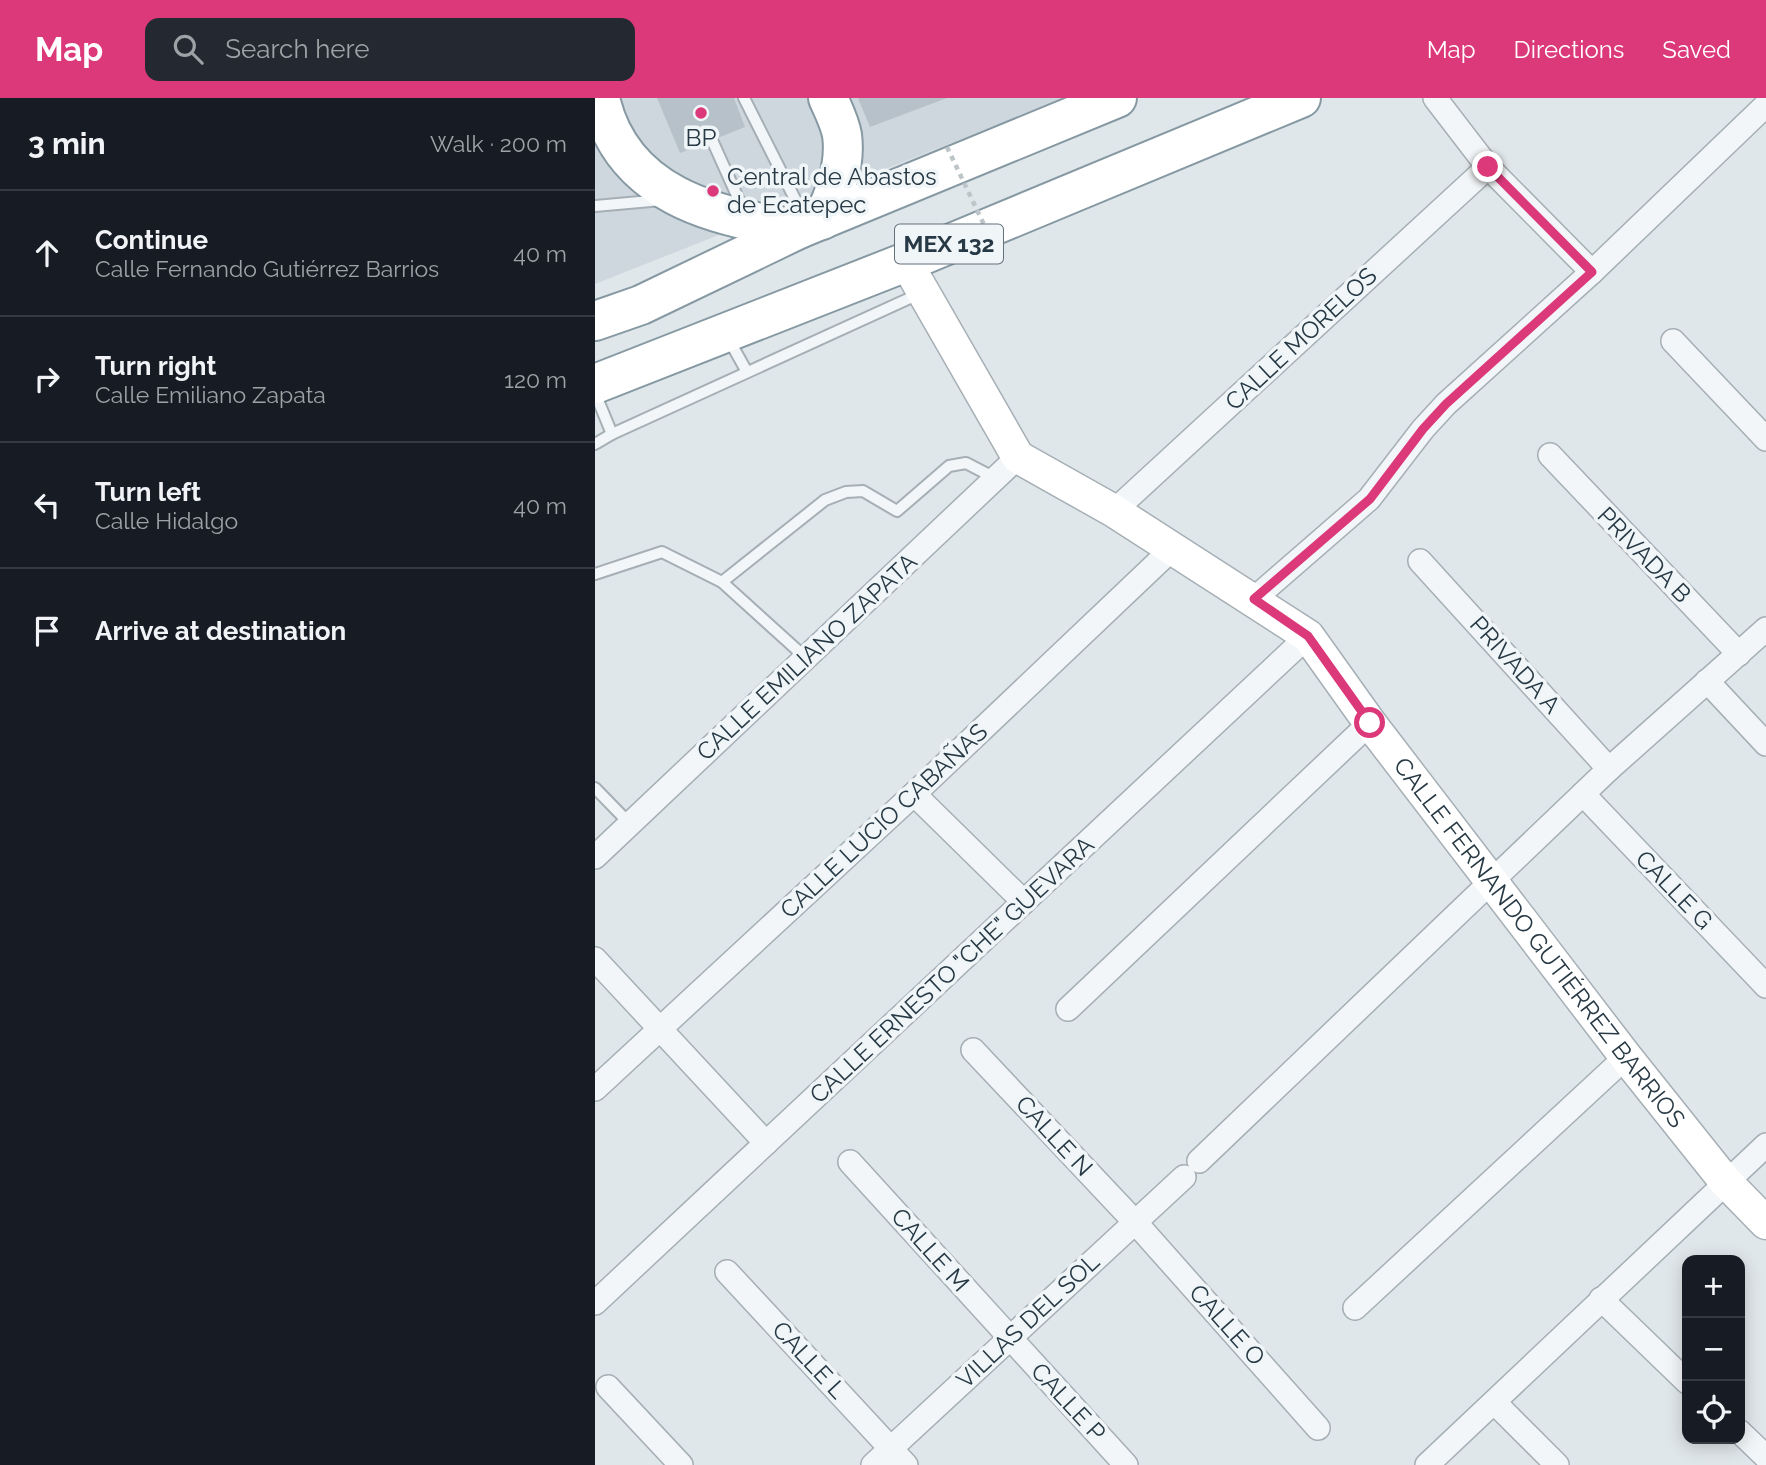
<!DOCTYPE html>
<meta charset="utf-8">
<style>
body{margin:0;font-family:Raleway,sans-serif;background:#242831;color:#f1f3f6}
.controls{position:absolute;right:21px;bottom:21px;display:grid;overflow:hidden;border-radius:14px;box-shadow:0 4px 18px #0003}
.controls button{width:63px;height:63px;display:grid;place-items:center;padding:0;border:0;border-bottom:2px solid #363941;background:#171b24;color:#f1f3f6;font:35px sans-serif}
.stop{position:absolute;width:21px;height:21px;margin:-16px;border:5px solid #dc397b;border-radius:50%;background:#fff}
.stop.end{background:#dc397b;border-color:#fff;box-shadow:0 2px 7px #0008}
.list{margin:0;padding:0;list-style:none}
h2{display:flex;justify-content:space-between;align-items:center;height:91px;margin:0;padding:0 28px;font-size:30px}
h2 small{font-size:23px;font-weight:400;color:#9ea1a6}
.list li{display:grid;grid-template-columns:46px 1fr auto;gap:21px;align-items:center;box-sizing:border-box;height:126px;padding:0 28px;border-top:2px solid #363941}
.list b{display:block;font-size:26px;white-space:nowrap}
.list p{margin:0;font-size:23px;white-space:nowrap;color:#9ea1a6}
.list em{font-size:23px;font-style:normal;color:#9ea1a6}
.icon{flex:none;width:38px;height:38px;fill:none;stroke:currentColor;stroke-width:2;stroke-linecap:round;stroke-linejoin:round}
.map{position:relative;flex:none;width:1171px;height:1367px;overflow:hidden}
header{display:flex;align-items:center;gap:42px;box-sizing:border-box;height:98px;padding:0 35px;background:#dc397b;color:#fff}
header strong{font-size:33px}
nav{display:flex;gap:38px;margin-inline-start:auto;font-size:24px}
.search{width:490px;height:63px;background:#242831;display:flex;align-items:center;gap:18px;box-sizing:border-box;padding:0 24px;border-radius:14px;color:#9ea1a6;font-size:26px}
main{display:flex}
aside{flex:1;background:#171b24}
.map>svg:first-child{display:block}
.built{fill:#ced7dd}
.building{fill:#b7c1c9}
.lines{fill:none;stroke-linecap:round;stroke-linejoin:round}
.lane-casing{stroke:#a5afb5;stroke-width:14}
.street-casing{stroke:#a5afb5;stroke-width:26}
.secondary-casing{stroke:#a5afb5;stroke-width:35}
.highway-casing{stroke:#8699a3;stroke-width:42}
.lane{stroke:#f3f6f8;stroke-width:10}
.street{stroke:#f3f6f8;stroke-width:23}
.secondary{stroke:#fff;stroke-width:32}
.highway{stroke:#fff;stroke-width:38}
.path-bridge{stroke:#bec5c9;stroke-width:4.5;stroke-dasharray:5 5;stroke-linecap:butt}
.route{stroke:#dc397b;stroke-width:9}
.poi-dot{fill:#dc397b;stroke:#f0f5f8;stroke-width:2.5}
.labels{text-anchor:middle;stroke-width:7;stroke-linejoin:round;paint-order:stroke}
.shield{fill:#f0f5f8;stroke:#63717a;stroke-width:2}
.shield-label{font-size:23px;font-weight:bold;fill:#273944}
.poi-label{font-size:24px;fill:#273944;stroke:#f0f5f8}
.street-label{font-size:24px;fill:#273944;stroke:#f0f5f8}
</style>
<header>
<strong>Map</strong>
<div class="search"><svg class="icon" aria-label="search" viewBox="0 0 24 24"><circle cx="10" cy="10" r="6"/><path d="M15 15l6 6"/></svg>Search here</div>
<nav><a>Map</a><a>Directions</a><a>Saved</a></nav>
</header>
<main>
<aside>
<h2>3 min<small>Walk · 200 m</small></h2>
<ul class="list">
<li><svg class="icon" aria-label="ahead" viewBox="0 0 24 24"><path d="M12 20V5M6 11l6-6 6 6"/></svg><div><b>Continue</b><p>Calle Fernando Gutiérrez Barrios</p></div><em>40 m</em></li>
<li><svg class="icon" aria-label="right" viewBox="0 0 24 24"><path d="M7 20v-9h11M14 6l5 5-5 5"/></svg><div><b>Turn right</b><p>Calle Emiliano Zapata</p></div><em>120 m</em></li>
<li><svg class="icon" aria-label="left" viewBox="0 0 24 24"><path d="M17 20v-9H6M10 6l-5 5 5 5"/></svg><div><b>Turn left</b><p>Calle Hidalgo</p></div><em>40 m</em></li>
<li><svg class="icon" aria-label="arrive" viewBox="0 0 24 24"><path d="M6 21V4h12l-3 4 3 4H6"/></svg><div><b>Arrive at destination</b></div></li>
</ul>
</aside>
<div class="map">
<svg width="1171" height="1367" viewBox="0 0 1171 1367">
<rect width="100%" height="100%" fill="#e0e7ea"/>
<!-- built -->
<path class="built" d="M0,0H470L0,186Z"/>
<!-- building -->
<g class="building">
<path d="M62,0H139L150,29L85,55Z"/>
<path d="M263,0H352L275,29Z"/>
</g>
<g class="lines">
<!-- lane casing -->
<g class="lane-casing">
<g id="lane">
<path d="M149,0L211,123"/>
<path d="M117,42L148,111"/>
<path d="M0,108L67,102"/>
<path d="M133,240L152,274"/>
<path d="M0,295L17,336"/>
<path d="M0,346L17,336L326,195"/>
<path d="M0,476L67,454L127,484L211,560"/>
<path d="M127,484L230,402L251,394L268,393L302,413L354,368L371,365L400,380"/>
<path d="M0,690L35,726"/>
</g>
</g>
<!-- street casing -->
<g class="street-casing">
<g id="street">
<path d="M840,0L893,69L997,174"/>
<path d="M1078,243L1171,341"/>
<path d="M955,357L1144,556"/>
<path d="M519,413L893,69"/>
<path d="M825,463L1014,671"/>
<path d="M659,501L774,401L828,331L851,306L997,174L1171,7"/>
<path d="M1112,583L1171,646"/>
<path d="M319,696L429,804"/>
<path d="M988,696L1171,888"/>
<path d="M0,759L423,359"/>
<path d="M0,861L171,1045"/>
<path d="M473,911L775,625"/>
<path d="M378,952L540,1124L723,1330"/>
<path d="M0,991L319,696L577,451"/>
<path d="M604,1063L1014,671L1171,531"/>
<path d="M255,1064L531,1367"/>
<path d="M132,1174L311,1367"/>
<path d="M1006,1201L1092,1284"/>
<path d="M0,1205L713,538"/>
<path d="M760,1210L1031,959"/>
<path d="M13,1289L86,1367"/>
<path d="M900,1305L962,1367"/>
<path d="M1145,1334L1171,1359"/>
<path d="M278,1367L589,1079"/>
<path d="M832,1367L1171,1047"/>
</g>
</g>
<!-- secondary casing -->
<g class="secondary-casing">
<g id="secondary">
<path id="s1" d="M311,164L423,359L519,413L713,538L775,625L1031,959L1130,1083L1171,1125"/>
</g>
</g>
<!-- highway casing -->
<g class="highway-casing">
<g id="highway">
<path d="M5,0C26,96 119,120 204,131"/>
<path d="M227,122C240,97 251,66 247,37C245,25 238,11 233,0"/>
<path d="M0,223L46,207L204,131L522,0"/>
<path d="M0,286L311,164L706,0"/>
</g>
</g>
<!-- lane -->
<use href="#lane" class="lane"/>
<!-- street -->
<use href="#street" class="street"/>
<!-- secondary -->
<use href="#secondary" class="secondary"/>
<!-- highway -->
<use href="#highway" class="highway"/>
<!-- path-bridge -->
<path class="path-bridge" d="M352,49L402,154"/>
</g>
<g class="lines">
<!-- route -->
<path class="route" d="M775,625L713,538L659,501L775,401L828,331L851,306L997,174L893,69"/>
</g>
<!-- markers -->
<g class="poi-dot">
<circle cx="106" cy="15" r="7"/>
<circle cx="118" cy="93" r="7"/>
</g>
<g class="labels">
<!-- shield labels -->
<rect class="shield" x="300" y="126.5" width="108" height="39" rx="5"/>
<g class="shield-label">
<text x="354" y="154">MEX 132</text>
</g>
<!-- poi labels -->
<g class="poi-label">
<text x="106" y="48">BP</text>
<text x="132" y="87" text-anchor="start">Central de Abastos<tspan x="132" dy="28">de Ecatepec</tspan></text>
</g>
<!-- street labels -->
<g class="street-label">
<text transform="translate(706 241) rotate(-43)" y="8">CALLE MORELOS</text>
<text transform="translate(1049 457) rotate(46)" y="8">PRIVADA B</text>
<text transform="translate(212 559) rotate(-43)" y="8">CALLE EMILIANO ZAPATA</text>
<text transform="translate(920 567) rotate(48)" y="8">PRIVADA A</text>
<text transform="translate(289 723) rotate(-43)" y="8">CALLE LUCIO CABAÑAS</text>
<text transform="translate(1079 792) rotate(46)" y="8">CALLE G</text>
<text dy="8" stroke="none"><textPath href="#s1" startOffset="950">CALLE FERNANDO GUTIÉRREZ BARRIOS</textPath></text>
<text transform="translate(357 872) rotate(-43)" y="8">CALLE ERNESTO "CHE" GUEVARA</text>
<text transform="translate(459 1038) rotate(47)" y="8">CALLE N</text>
<text transform="translate(335 1152) rotate(48)" y="8">CALLE M</text>
<text transform="translate(433 1223) rotate(-43)" y="8">VILLAS DEL SOL</text>
<text transform="translate(632 1227) rotate(48)" y="8">CALLE O</text>
<text transform="translate(214 1262) rotate(47)" y="8">CALLE L</text>
<text transform="translate(473 1304) rotate(47)" y="8">CALLE P</text>
</g>
</g>
</svg>
<div class="controls">
<button>+</button>
<button>−</button>
<button><svg class="icon" aria-label="locate" viewBox="0 0 24 24"><circle cx="12" cy="12" r="6"/><path d="M12 2v4M12 18v4M2 12h4M18 12h4"/></svg></button>
</div>
<div class="stop" style="left:775px;top:625px"></div>
<div class="stop end" style="left:893px;top:69px"></div>
</div>
</main>
